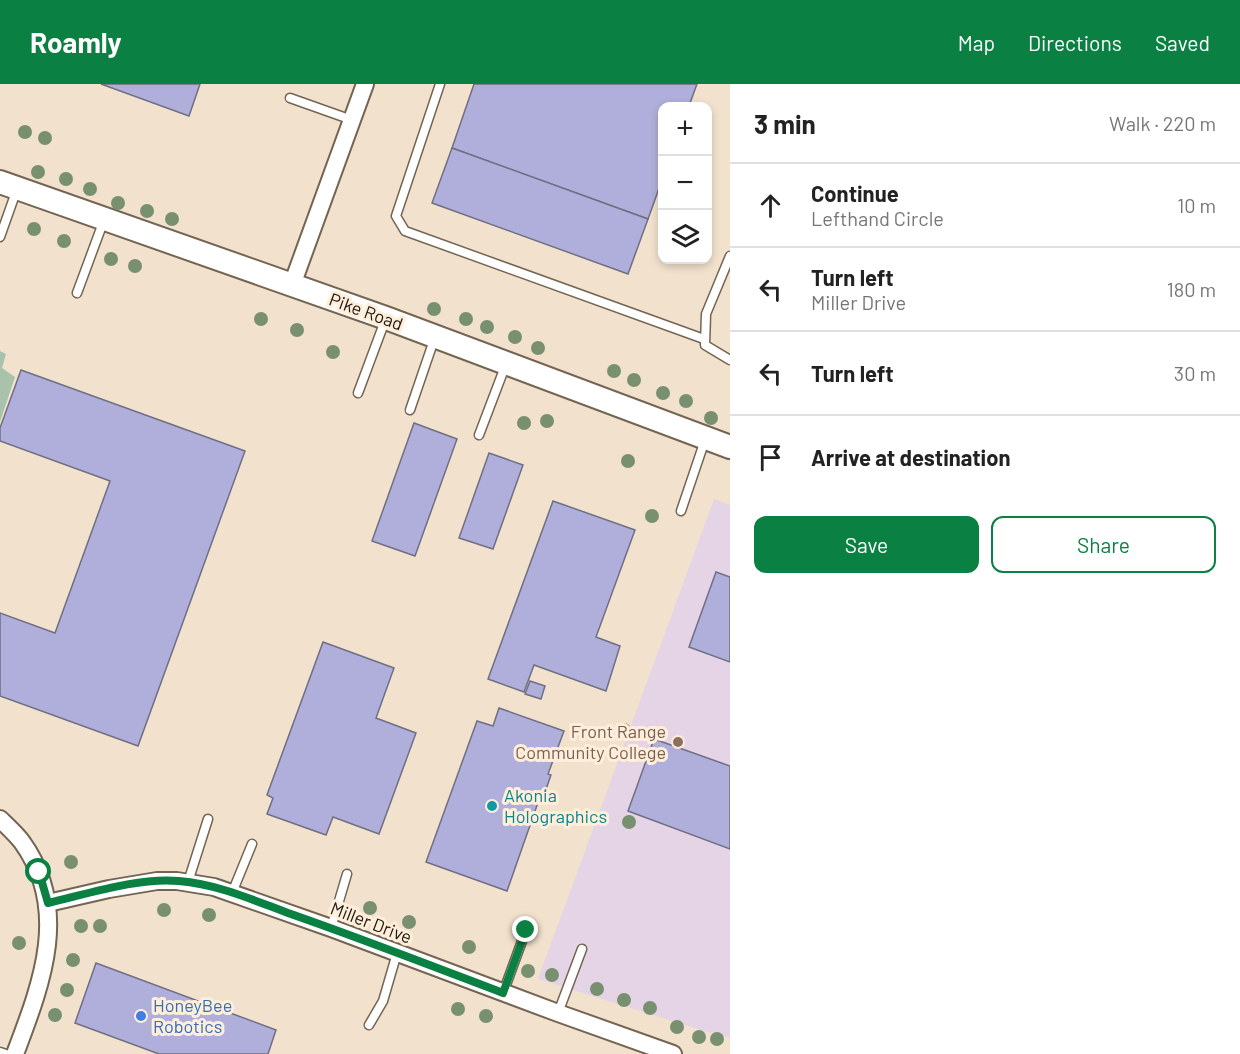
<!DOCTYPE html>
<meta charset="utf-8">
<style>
body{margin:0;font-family:Barlow,sans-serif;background:#f2f2f2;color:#222}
.controls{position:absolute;right:18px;top:18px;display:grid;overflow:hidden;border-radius:12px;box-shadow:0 3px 9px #0003}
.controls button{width:54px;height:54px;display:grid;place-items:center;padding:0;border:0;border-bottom:2px solid #e0e0e0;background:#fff;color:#222;font:30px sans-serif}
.stop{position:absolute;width:18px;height:18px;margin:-14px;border:4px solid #0b8043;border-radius:50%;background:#fff}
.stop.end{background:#0b8043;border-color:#fff;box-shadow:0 2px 6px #0008}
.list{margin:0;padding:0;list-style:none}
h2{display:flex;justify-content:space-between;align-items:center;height:78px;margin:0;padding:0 24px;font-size:26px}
h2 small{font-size:20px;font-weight:400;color:#767676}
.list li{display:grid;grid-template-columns:39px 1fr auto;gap:18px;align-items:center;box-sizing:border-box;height:84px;padding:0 24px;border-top:2px solid #e0e0e0}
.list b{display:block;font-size:22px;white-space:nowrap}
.list p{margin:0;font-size:20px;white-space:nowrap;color:#767676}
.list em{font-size:20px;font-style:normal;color:#767676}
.actions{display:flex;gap:12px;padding:18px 24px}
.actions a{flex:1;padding:14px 0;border:2px solid #0b8043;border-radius:12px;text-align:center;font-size:21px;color:#0b8043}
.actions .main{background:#0b8043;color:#fff}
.icon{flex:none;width:33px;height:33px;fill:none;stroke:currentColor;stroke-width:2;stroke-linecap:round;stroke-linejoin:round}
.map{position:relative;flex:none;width:730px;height:970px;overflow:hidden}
header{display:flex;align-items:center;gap:36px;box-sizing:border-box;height:84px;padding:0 30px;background:#0b8043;color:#fff}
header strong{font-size:28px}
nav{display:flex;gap:33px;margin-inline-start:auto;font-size:21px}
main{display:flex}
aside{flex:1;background:#fff}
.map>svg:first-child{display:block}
.education{fill:#e5d4e6}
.green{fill:#a9c2ac}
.building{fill:#b0afdb;stroke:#6f6f84;stroke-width:1.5}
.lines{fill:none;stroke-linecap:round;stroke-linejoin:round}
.service-casing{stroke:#736552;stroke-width:11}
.minor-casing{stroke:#736552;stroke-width:20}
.secondary-casing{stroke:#736552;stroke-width:26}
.service{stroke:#fff;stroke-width:8}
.minor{stroke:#fff;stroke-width:16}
.secondary{stroke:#fff;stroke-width:22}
.tree{fill:#789070}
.route{stroke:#0b8043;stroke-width:8}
.education-dot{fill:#8d6e63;stroke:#ffefda;stroke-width:2}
.culture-dot{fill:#0f9aa8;stroke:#ffefda;stroke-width:2}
.shop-dot{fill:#3f7fe0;stroke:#ffefda;stroke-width:2}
.labels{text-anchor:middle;stroke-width:6;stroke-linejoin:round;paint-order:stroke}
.street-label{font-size:18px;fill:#1e1911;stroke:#ffefda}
.education-label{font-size:18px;fill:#785e54;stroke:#ffefda;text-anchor:end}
.culture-label{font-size:18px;fill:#0d838f;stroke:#ffefda;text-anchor:start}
.shop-label{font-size:18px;fill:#366cbe;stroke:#ffefda;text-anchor:start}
</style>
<header>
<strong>Roamly</strong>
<nav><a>Map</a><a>Directions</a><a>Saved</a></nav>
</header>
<main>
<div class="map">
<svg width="730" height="970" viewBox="0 0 730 970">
<rect width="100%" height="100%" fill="#f2e2cd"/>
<!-- education -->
<path class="education" d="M714,415L730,421V953L720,952L538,895Z"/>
<!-- green -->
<path class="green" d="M0,267L6,270L2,284L15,293L0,338Z"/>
<!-- building -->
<g class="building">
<path d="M101,0H200L189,32Z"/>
<path d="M474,0H697L689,22H662V96L648,135L452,64Z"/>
<path d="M452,64L648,135L628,190L432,119Z"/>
<path d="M21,286L245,367L138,662L0,612V529L55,549L110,397L0,357V344Z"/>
<path d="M414,339L457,355L415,472L372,457Z"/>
<path d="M489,369L523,381L493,465L459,454Z"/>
<path d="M553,417L635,446L596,553L620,562L606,607L534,581L524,608L488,595Z"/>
<path d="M716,488L730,493V578L689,563Z"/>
<path d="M323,558L394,584L376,634L416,649L379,750L333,733L326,751L267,730L273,714L267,711Z"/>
<path d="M530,597L545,602L541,615L525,610Z"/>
<path d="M499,624L564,647L548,690L551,691L544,711L541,710L507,807L426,778L477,637L493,642Z"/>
<path d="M654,655L730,682V765L628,727Z"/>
<path d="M96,879L276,946L268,970H159L75,939Z"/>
</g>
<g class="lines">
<!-- service casing -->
<g class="service-casing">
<g id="service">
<path d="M440,0L396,132L405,147L704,255"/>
<path d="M290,14L352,36"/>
<path d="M0,153L17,105"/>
<path d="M730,172L706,230L705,261L730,276"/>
<path d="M77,209L104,136"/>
<path d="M358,309L386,234"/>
<path d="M410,326L435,253"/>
<path d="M479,351L506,280"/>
<path d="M681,427L705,356"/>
<path d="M188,798L208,735"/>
<path d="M232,809L252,760"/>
<path d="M331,844L347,790"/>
<path d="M503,909L526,846"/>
<path d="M558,929L582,865"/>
<path d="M369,941L383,917L397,869"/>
<path d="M0,968L6,970"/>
</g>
</g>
<!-- minor casing -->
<g class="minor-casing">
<g id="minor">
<path d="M292,201L365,0"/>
<path d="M0,735C7,742 16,750 22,758C71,826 41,901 15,970"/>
<path d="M48,819L109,805L157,797H177L214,803L331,844L558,929L673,970"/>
</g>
</g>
<!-- secondary casing -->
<g class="secondary-casing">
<path id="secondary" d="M0,98L386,234L730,363"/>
</g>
<!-- service -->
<use href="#service" class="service"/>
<!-- minor -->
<use href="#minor" class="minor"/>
<!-- secondary -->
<use href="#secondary" class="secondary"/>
</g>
<!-- trees -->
<g class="tree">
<circle cx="25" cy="48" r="7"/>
<circle cx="45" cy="54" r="7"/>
<circle cx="38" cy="88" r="7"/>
<circle cx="66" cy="95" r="7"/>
<circle cx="90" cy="105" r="7"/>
<circle cx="118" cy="119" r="7"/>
<circle cx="147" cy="127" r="7"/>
<circle cx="172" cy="135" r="7"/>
<circle cx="34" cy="145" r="7"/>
<circle cx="64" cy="157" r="7"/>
<circle cx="111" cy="175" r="7"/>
<circle cx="135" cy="182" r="7"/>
<circle cx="434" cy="225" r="7"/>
<circle cx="261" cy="235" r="7"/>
<circle cx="466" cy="235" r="7"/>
<circle cx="487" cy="243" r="7"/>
<circle cx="297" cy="246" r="7"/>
<circle cx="515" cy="253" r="7"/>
<circle cx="538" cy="264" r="7"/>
<circle cx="333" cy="268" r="7"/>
<circle cx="614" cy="287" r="7"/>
<circle cx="634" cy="296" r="7"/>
<circle cx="663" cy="309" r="7"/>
<circle cx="686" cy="317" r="7"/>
<circle cx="711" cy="334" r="7"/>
<circle cx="547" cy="337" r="7"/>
<circle cx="524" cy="339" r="7"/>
<circle cx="628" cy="377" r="7"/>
<circle cx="652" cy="432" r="7"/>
<circle cx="624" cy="646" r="7"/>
<circle cx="629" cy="738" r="7"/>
<circle cx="71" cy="778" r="7"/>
<circle cx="370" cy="824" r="7"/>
<circle cx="164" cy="826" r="7"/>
<circle cx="209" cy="831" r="7"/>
<circle cx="409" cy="838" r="7"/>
<circle cx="81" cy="842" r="7"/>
<circle cx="100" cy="842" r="7"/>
<circle cx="19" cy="859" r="7"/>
<circle cx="469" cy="863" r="7"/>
<circle cx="73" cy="876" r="7"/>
<circle cx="528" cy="887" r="7"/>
<circle cx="552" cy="891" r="7"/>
<circle cx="597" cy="905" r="7"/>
<circle cx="67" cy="906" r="7"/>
<circle cx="624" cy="916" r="7"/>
<circle cx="650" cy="924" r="7"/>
<circle cx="458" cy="925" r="7"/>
<circle cx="55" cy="931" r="7"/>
<circle cx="486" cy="932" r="7"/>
<circle cx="677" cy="943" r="7"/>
<circle cx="699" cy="953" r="7"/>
<circle cx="717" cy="955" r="7"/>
</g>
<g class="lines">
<!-- route -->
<path class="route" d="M39,788L48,819C87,810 139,793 179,797C217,800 253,816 288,829C360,854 432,882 503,909L526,846"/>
</g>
<!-- markers -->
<circle class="education-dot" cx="678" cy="658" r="6"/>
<circle class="culture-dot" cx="492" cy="722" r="6"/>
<circle class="shop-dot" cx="141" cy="932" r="6"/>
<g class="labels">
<!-- street labels -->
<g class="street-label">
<text transform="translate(366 228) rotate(20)" y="6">Pike Road</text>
<text transform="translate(371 839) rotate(21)" y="6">Miller Drive</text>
</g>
<!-- education labels -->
<g class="education-label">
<text x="666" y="654">Front Range<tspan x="666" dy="21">Community College</tspan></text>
</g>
<!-- culture labels -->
<g class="culture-label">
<text x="504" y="718">Akonia<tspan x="504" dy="21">Holographics</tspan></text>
</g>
<!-- shop labels -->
<g class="shop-label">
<text x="153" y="928">HoneyBee<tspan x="153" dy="21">Robotics</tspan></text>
</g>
</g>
</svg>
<div class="controls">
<button>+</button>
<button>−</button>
<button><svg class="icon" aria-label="layers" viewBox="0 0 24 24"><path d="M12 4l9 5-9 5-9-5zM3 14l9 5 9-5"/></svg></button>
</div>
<div class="stop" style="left:39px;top:788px"></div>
<div class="stop end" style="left:526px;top:846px"></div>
</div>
<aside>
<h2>3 min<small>Walk · 220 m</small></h2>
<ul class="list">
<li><svg class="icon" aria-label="ahead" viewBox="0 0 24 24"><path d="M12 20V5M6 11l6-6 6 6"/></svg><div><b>Continue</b><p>Lefthand Circle</p></div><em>10 m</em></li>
<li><svg class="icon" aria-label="left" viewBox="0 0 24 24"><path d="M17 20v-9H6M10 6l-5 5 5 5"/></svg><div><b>Turn left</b><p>Miller Drive</p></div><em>180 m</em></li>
<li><svg class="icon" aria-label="left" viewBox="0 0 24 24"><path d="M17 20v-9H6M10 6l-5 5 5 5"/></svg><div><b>Turn left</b></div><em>30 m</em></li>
<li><svg class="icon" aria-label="arrive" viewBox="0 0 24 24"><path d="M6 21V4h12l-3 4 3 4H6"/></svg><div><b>Arrive at destination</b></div></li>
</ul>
<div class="actions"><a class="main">Save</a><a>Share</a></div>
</aside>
</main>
